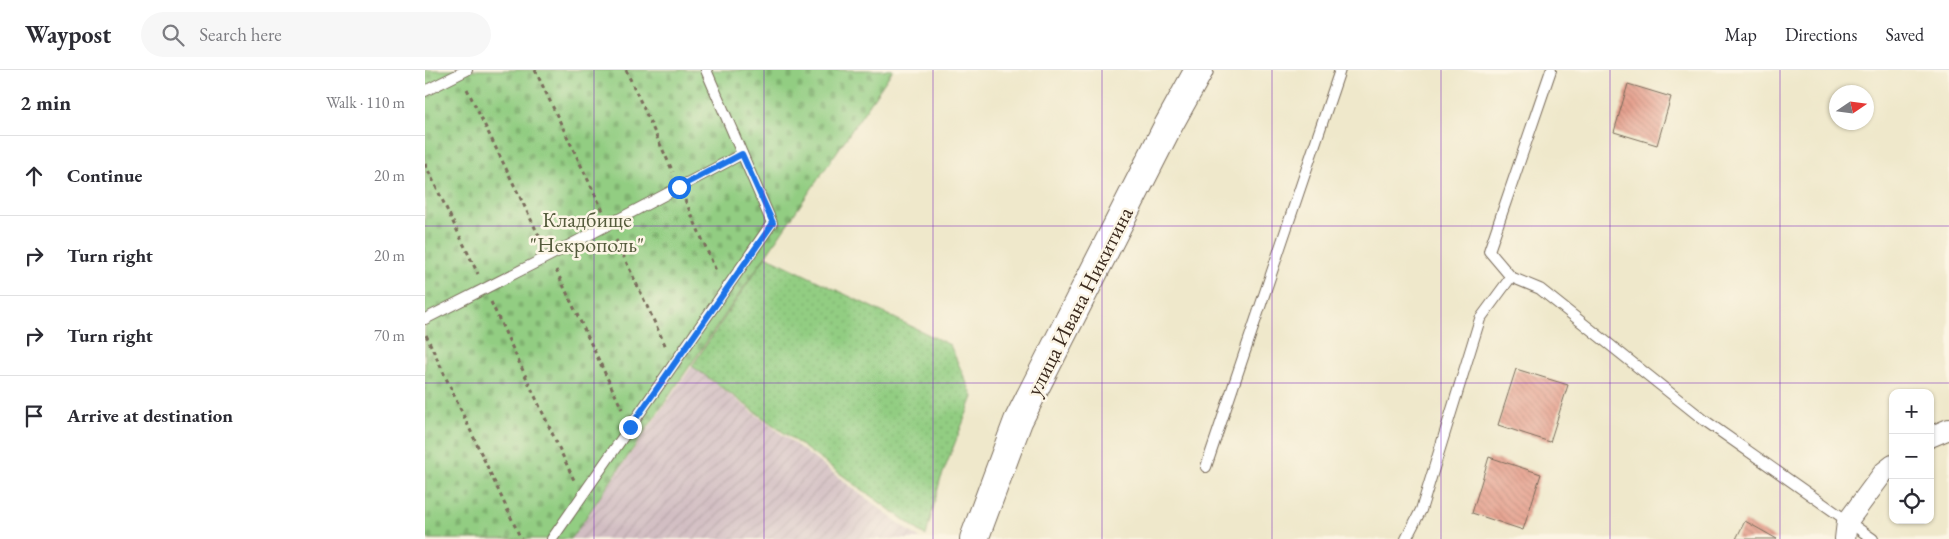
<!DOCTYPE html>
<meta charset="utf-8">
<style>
body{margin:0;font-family:"EB Garamond",serif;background:#f7f7f7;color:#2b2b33}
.controls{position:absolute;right:15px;bottom:15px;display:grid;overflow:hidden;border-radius:10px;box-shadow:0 1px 4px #0004}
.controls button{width:45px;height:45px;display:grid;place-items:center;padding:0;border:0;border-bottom:1px solid #e1e1e2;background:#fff;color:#2b2b33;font:25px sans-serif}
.compass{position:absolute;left:1404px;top:15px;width:45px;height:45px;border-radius:50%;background:#fff;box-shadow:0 1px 4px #0004;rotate:77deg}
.stop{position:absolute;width:15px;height:15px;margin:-11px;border:4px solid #1a73e8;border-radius:50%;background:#fff}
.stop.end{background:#1a73e8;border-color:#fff;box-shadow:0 1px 5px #0008}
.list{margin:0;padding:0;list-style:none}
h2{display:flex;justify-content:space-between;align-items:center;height:65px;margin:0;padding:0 20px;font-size:21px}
h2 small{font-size:16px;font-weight:400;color:#7c7c81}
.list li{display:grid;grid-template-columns:32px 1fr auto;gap:15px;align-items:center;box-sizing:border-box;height:80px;padding:0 20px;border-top:1px solid #e1e1e2}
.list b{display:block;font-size:19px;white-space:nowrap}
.list em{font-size:16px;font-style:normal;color:#7c7c81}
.icon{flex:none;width:28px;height:28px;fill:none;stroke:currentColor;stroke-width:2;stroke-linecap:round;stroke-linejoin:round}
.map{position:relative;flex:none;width:1524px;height:469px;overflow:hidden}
header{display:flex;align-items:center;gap:30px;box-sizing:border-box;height:70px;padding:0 25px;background:#fff;border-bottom:1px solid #e1e1e2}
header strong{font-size:24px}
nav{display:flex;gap:28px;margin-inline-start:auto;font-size:18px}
.search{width:350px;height:45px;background:#f7f7f7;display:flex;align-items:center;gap:12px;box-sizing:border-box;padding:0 18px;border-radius:28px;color:#7c7c81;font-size:19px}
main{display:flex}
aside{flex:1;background:#fff}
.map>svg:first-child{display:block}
.industrial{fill:url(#industrial-furrows)}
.green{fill:url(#green-dots);stroke:#667c50}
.cemetery{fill:url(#cemetery-stones);stroke:#667c50}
.building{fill:url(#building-back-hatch)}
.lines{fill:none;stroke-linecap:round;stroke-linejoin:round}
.service-casing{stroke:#7a6c5b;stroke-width:12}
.minor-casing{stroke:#7a6c5b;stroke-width:22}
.secondary-casing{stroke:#7a6c5b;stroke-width:30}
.path{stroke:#7a6c5b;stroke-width:3;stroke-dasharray:4 4;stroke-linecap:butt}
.service{stroke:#fff;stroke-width:10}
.minor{stroke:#fff;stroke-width:20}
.secondary{stroke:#fff;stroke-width:28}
.route{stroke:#1a73e8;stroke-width:6}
.grid{fill:none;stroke:#7b2cbf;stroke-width:1;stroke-opacity:0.55}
.labels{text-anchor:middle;stroke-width:5;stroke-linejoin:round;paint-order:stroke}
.park-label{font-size:22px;fill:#555b3c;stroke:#fcf5e5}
.street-label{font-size:22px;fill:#3b2a1e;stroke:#fcf5e5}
</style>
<header>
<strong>Waypost</strong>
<div class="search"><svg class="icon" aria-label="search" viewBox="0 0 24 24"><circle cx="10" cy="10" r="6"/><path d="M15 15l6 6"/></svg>Search here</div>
<nav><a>Map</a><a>Directions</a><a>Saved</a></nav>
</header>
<main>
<aside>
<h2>2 min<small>Walk · 110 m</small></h2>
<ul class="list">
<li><svg class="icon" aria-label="ahead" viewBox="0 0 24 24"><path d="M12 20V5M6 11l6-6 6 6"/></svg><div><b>Continue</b></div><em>20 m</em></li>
<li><svg class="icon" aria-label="right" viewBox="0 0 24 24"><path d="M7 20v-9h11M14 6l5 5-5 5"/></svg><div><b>Turn right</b></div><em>20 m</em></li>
<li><svg class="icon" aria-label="right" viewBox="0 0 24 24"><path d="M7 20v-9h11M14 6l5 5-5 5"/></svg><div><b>Turn right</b></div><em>70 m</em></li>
<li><svg class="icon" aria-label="arrive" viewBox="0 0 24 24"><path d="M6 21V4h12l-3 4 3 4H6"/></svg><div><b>Arrive at destination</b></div></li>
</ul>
</aside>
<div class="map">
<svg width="1524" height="469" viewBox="0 0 1524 469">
<defs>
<pattern id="industrial-furrows" width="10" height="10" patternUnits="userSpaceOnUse" patternTransform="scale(1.25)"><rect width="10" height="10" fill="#d2bec3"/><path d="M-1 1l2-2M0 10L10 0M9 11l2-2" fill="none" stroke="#b5a3a7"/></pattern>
<pattern id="green-dots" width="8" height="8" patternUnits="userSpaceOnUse" patternTransform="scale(1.25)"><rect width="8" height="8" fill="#92cd82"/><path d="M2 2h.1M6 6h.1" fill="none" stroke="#7fb070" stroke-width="1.8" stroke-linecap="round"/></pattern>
<pattern id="cemetery-stones" width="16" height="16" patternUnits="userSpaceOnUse" patternTransform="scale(1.25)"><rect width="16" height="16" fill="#92cd82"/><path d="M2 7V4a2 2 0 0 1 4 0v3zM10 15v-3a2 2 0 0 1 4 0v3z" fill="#7fb070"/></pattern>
<pattern id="building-back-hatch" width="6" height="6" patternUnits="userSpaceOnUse" patternTransform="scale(1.25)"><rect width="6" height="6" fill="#e39684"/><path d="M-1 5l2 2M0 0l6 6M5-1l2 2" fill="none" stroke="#b97b6b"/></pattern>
</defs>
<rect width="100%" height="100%" fill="#fcf5e5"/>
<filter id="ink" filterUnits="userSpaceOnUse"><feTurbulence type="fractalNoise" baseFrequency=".02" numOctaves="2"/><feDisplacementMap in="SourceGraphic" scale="10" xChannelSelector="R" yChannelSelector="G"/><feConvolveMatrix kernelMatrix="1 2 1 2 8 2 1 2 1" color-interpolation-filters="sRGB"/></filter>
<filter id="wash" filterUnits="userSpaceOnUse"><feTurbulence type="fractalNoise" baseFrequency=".0096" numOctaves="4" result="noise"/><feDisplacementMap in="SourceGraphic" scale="20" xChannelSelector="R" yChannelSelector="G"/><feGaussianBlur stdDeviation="1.12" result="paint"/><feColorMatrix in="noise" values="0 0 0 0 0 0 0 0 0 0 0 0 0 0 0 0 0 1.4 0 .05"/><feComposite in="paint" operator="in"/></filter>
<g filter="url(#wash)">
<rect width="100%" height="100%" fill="#efe8cb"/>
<!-- industrial -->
<path class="industrial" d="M267,296L495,469H146Z"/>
<!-- green -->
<path class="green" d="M341,186L525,275L548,327L515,411L501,466L267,296Z"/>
<!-- cemetery -->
<path class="cemetery" d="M0,0H468L146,469H0Z"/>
<g id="blocks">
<!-- building -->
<g class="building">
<path d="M1203,14L1246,27L1232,75L1189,62Z"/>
<path d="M1091,299L1143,315L1125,372L1073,355Z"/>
<path d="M1064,387L1116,404L1098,460L1047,443Z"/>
<path d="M1320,451L1352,469H1311Z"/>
</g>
</g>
</g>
<g filter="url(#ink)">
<use href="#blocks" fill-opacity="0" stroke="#7a6c5b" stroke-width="1"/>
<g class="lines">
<!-- service casing -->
<g class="service-casing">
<g id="service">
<path d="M1126,0L1064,181L1086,207L1115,219L1279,350L1448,469"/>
<path d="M0,21L42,0"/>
<path d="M0,249L124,186L317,84"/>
<path d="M781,397L915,0"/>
<path d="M127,469L347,153L281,0"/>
<path d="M981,469L996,440L1055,249L1086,207"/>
</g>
</g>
<!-- minor casing -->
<g class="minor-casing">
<g id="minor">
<path d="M1505,367L1524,359"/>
<path d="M1420,469L1422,452L1459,402L1468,395"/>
</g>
</g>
<!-- secondary casing -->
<g class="secondary-casing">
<path id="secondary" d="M549,469L593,351L743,56L774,0"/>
</g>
<!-- path -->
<g class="path">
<path d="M110,0L178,141"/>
<path d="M201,0L248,102"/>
<path d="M42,19L117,172"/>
<path d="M0,94L53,204"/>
<path d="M260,130L292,203"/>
<path d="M191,170L241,277"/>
<path d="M131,200L197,339"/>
<path d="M66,232L149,410"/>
<path d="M1,265L96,469"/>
</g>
<!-- service -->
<use href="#service" class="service"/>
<!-- minor -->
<use href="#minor" class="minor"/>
<!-- secondary -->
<use href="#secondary" class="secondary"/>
</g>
</g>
<g class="lines" filter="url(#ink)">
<!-- route -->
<path class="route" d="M205,357L348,153L317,84L254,117"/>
</g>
<!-- grid -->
<path class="grid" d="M169,0V469M339,0V469M508,0V469M677,0V469M847,0V469M1016,0V469M1185,0V469M1355,0V469M0,156H1524M0,313H1524"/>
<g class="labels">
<!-- park labels -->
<g class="park-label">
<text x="162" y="157">Кладбище<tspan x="162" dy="25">"Некрополь"</tspan></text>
</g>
<!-- street labels -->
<g class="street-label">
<text transform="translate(654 231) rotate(-63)" y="8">улица Ивана Никитина</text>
</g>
</g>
</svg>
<div class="controls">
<button>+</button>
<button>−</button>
<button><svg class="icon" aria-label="locate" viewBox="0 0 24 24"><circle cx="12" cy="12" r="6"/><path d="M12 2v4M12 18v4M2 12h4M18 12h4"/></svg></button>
</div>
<svg class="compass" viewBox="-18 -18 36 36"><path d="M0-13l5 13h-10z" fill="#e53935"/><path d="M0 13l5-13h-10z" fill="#7c7c81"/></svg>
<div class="stop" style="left:254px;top:117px"></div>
<div class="stop end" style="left:205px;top:357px"></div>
</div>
</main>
